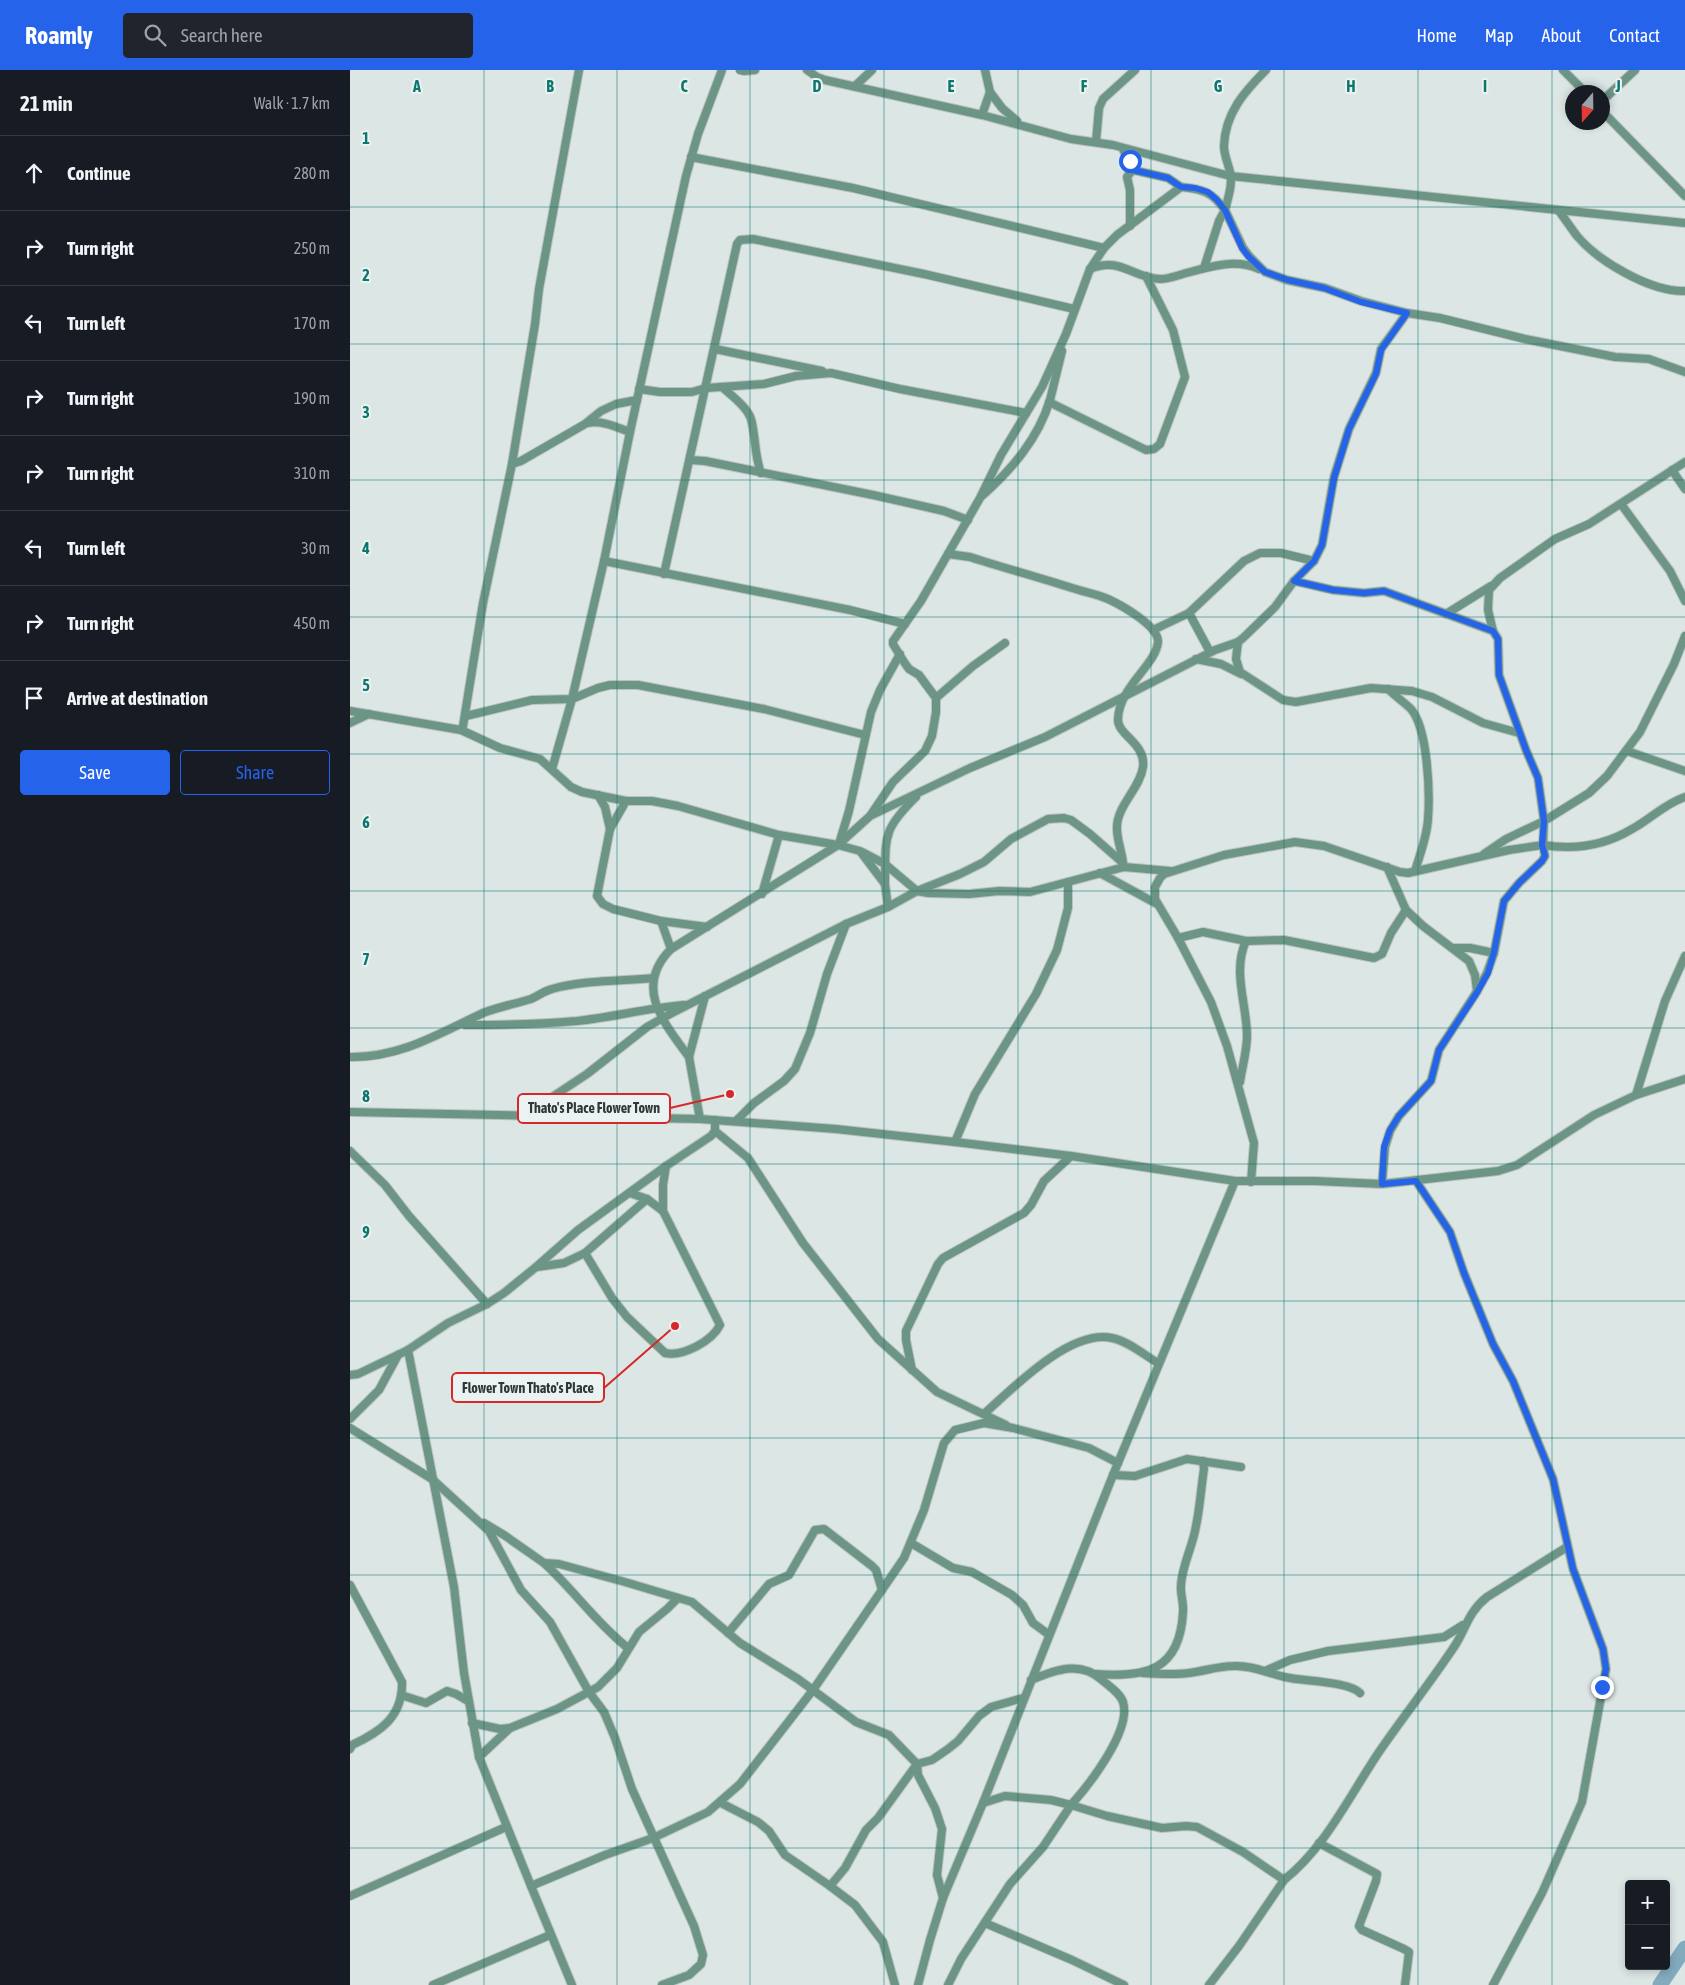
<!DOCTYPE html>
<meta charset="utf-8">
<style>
body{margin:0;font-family:"Asap Condensed",sans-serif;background:#20242c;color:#f1f3f6}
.controls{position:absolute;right:15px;bottom:15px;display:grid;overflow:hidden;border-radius:5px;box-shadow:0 2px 8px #0003}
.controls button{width:45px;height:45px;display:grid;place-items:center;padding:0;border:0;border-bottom:1px solid #363941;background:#171b24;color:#f1f3f6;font:25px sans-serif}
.compass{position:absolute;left:1215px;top:15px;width:45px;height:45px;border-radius:50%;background:#171b24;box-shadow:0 2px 8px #0003;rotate:200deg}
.stop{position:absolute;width:15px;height:15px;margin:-11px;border:4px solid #2563eb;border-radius:50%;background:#fff}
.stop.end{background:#2563eb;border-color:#fff;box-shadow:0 1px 5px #0008}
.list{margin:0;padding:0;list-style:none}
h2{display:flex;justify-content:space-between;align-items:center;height:65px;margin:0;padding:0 20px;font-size:21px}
h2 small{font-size:16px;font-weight:400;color:#9ea1a6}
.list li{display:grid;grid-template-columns:32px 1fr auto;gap:15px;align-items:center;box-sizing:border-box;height:75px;padding:0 20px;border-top:1px solid #363941}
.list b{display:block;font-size:19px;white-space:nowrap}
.list em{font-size:16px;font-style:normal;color:#9ea1a6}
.actions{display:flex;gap:10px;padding:15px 20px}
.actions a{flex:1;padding:11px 0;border:1px solid #2563eb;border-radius:5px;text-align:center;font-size:18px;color:#2563eb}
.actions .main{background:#2563eb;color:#fff}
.icon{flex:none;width:28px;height:28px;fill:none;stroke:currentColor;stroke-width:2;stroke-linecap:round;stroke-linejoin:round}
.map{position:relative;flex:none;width:1335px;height:1915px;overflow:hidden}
header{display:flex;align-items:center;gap:30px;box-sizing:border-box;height:70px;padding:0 25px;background:#2563eb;color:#fff}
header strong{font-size:24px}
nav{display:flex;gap:28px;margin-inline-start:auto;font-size:18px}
.search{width:350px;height:45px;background:#20242c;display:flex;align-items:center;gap:12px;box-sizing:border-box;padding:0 18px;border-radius:5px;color:#9ea1a6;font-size:19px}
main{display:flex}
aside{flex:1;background:#171b24}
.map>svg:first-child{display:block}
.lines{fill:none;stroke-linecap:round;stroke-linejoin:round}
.river{stroke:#82abbd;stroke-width:15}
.street-casing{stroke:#bac3c2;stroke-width:10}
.street{stroke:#6d9585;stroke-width:8}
.route{stroke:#2563eb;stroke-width:6}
.grid{fill:none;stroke:#0f766e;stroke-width:1;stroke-opacity:0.55}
.grid-label{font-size:16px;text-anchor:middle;font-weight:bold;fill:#0f766e;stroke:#eaf3f2;stroke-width:4;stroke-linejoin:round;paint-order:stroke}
.leader{fill:none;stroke:#d62828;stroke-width:2}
.callout-dot{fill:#d62828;stroke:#eaf3f2;stroke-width:2}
.callout{fill:#eaf3f2;stroke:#d62828;stroke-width:2}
.callout-label{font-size:14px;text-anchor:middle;font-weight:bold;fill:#323635}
</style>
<header>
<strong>Roamly</strong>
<div class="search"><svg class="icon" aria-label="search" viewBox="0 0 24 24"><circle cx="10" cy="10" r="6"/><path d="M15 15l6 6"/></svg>Search here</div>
<nav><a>Home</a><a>Map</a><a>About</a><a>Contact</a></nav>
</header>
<main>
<aside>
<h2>21 min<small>Walk · 1.7 km</small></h2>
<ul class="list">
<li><svg class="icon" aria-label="ahead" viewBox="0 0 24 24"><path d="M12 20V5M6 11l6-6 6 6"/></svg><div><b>Continue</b></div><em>280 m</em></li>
<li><svg class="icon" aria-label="right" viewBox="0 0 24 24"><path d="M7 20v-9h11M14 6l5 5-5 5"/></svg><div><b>Turn right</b></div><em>250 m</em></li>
<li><svg class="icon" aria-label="left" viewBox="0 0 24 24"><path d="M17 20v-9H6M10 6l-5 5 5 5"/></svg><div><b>Turn left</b></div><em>170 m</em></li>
<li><svg class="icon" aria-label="right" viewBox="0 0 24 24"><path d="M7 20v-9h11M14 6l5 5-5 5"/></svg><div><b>Turn right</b></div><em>190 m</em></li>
<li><svg class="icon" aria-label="right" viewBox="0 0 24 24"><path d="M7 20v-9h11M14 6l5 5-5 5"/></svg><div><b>Turn right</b></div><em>310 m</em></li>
<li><svg class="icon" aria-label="left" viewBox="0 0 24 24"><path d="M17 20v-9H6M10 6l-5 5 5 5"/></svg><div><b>Turn left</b></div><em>30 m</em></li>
<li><svg class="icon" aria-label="right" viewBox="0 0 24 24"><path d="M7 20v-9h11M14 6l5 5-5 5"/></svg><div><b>Turn right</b></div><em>450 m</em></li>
<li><svg class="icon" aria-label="arrive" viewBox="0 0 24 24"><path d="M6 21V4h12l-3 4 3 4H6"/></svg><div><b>Arrive at destination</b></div></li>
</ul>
<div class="actions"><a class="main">Save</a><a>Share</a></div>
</aside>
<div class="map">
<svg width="1335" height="1915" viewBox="0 0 1335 1915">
<rect width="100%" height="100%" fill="#dce6e5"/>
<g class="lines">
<!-- river -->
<path class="river" d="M1310,1915L1335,1878"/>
<!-- street casing -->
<g class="street-casing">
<g id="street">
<path d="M390,0L394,1L405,0"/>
<path d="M457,0L467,7L475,10L632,45L721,69L763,75L880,106L1335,153"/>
<path d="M1213,0L1235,22"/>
<path d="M505,16L522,0"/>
<path d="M640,22L652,38L667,51"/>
<path d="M1252,31L1285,0"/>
<path d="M1252,41L1335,126"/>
<path d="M632,45L640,22L635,0"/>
<path d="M746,72L749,38L753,29L785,0"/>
<path d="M773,79L783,100L818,108L831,117"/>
<path d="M341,87L503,118L754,178"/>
<path d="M875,140L893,178L899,186L915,202L937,210L975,218L1011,231L1057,243L1090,248L1175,269L1265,287L1299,289L1335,302"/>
<path d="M1209,141C1215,149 1221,158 1227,166C1249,192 1301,222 1335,221"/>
<path d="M780,156V120L777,107L780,103L783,100"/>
<path d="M854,198L869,151L875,140"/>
<path d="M740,199C770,186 782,208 810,209C818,209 826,206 833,204C858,197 885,188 909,199"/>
<path d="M365,279L472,301"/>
<path d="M372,317C382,326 397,337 401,349C406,367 404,384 411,403"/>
<path d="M289,319L310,322H342L356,318L414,314L446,306L481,303L550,319L676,343"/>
<path d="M699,332L796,380L804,379L810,374L835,307L823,260L796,206"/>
<path d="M237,353C252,350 266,357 280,362"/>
<path d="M340,390L355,391L523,425L594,441L618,450"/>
<path d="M162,394L171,391L216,365L235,354L251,341L266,334L287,330"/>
<path d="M1322,400L1335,419"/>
<path d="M633,425C662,399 688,369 700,330C704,314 708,297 712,281"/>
<path d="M1271,434L1320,501L1335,531"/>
<path d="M598,484L620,487C654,498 688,507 722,518C734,522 747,524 758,529C771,535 809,556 808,572C806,595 769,617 768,649C767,665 796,673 793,697C790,719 766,736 767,759C767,770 772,782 773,793"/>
<path d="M254,491L500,540L555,554"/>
<path d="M314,504L387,174L390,170L403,169L574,204L724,239"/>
<path d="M944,511L983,520L1014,523L1034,521L1143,561"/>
<path d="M839,543L860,582"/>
<path d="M1096,544L1141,516"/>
<path d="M803,560L839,543L894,491L910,483H931L964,491"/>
<path d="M888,572L886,589L890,602L933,630L946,632L1021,618L1062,621L1082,627L1133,653L1169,663"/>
<path d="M846,589L871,594L891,604"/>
<path d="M1038,619C1045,626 1055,633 1061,639C1078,659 1080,723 1078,749C1077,767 1070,784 1065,801"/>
<path d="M586,628L623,596L655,573"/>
<path d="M0,641L111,660L113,656L133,533L162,394L185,254L189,219L229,0"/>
<path d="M116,646L182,630L222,629L248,618L260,615H288L414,639L515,665"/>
<path d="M0,653L19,644"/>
<path d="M111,660L150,678L190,689L221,717L232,722L276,731H302L328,736L429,765L488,775L510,781L535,814L538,837"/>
<path d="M1277,681L1335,701"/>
<path d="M202,699L222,629L254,491L280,362L336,106L348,64L372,0"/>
<path d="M248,725L255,737L260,759"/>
<path d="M276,731L260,759L247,826L253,834L263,839L311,851L357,857"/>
<path d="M522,745L620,698L695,667L865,580L888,572L893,568L925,537L944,511L964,491L972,475L984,407L999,359L1026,303L1031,279L1057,243"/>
<path d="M489,774L499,741L521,642L530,620L550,584"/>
<path d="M512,782L535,794L567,821L578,823L619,824L649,821L680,822L774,797L820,801"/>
<path d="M1134,784L1156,769L1194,751L1239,723L1257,706L1290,662L1324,594L1335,566"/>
<path d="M1037,797L1056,840L1073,856L1119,891L1125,905L1127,921"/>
<path d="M750,803L807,834"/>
<path d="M535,814C536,768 531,761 566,727"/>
<path d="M412,824L429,765"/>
<path d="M311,851L321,879"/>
<path d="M828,868L853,862L896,871L934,870L1024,888L1032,884L1041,863L1056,840"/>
<path d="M1103,878H1120L1144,883"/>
<path d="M115,955C152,955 190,954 227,951C263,947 298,938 334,935"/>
<path d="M0,987C50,988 90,963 133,943C148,937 165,934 181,929C188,926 194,921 202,919C234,910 271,911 304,908"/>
<path d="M339,987C314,953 283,917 321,879L488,775L520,746L543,712L575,681L582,666L586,642V628L569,605L559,599L554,592L543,574V571L571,531L630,428L651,385L692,317L716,264L740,199L754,178L767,165L831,117C853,119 862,122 875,140C878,128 883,114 880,102C878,93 874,85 874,76C875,43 895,21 916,0"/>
<path d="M890,1012C892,998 897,981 897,966C897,935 882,901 896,871"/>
<path d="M1286,1025L1315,931L1335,886"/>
<path d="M0,1042L350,1049L486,1059L605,1072L721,1086L885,1111H965L1032,1114L1148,1101L1167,1095L1244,1045L1286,1025L1335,1009"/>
<path d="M175,1045L237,1004L297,957L320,944L496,854L538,837L567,821L610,804L634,792L661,769L698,749L714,748L721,750L740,764L773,793"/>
<path d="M350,1049L339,987L355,926"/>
<path d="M386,1051L404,1033L434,1011L445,999L460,963L477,904L496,854"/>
<path d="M365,1061L398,1088L453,1173L528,1269L587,1322L656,1355"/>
<path d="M605,1072L625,1024L686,924L707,880L718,838V812"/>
<path d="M0,1081L35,1115L59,1146L137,1234"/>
<path d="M1066,1111L1100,1162L1114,1203L1143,1274L1163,1311L1203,1409L1223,1499L1253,1579L1256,1599L1232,1732L1192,1823L1143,1915"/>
<path d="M901,1112L904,1073L877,976L861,932L828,868L805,829V817L810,808L814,804L874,785L945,772L974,776L1050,802L1058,803L1159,780L1193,775L1194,751L1188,708L1176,680L1149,605L1148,569L1143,561L1138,540L1139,520L1150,508L1205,469L1239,454L1335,392"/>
<path d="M1032,1114L1035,1077L1040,1061L1049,1046L1081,1011L1089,980L1126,923L1137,903L1144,883L1154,831L1169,813L1192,791L1195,786L1193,775C1224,780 1254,776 1282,759C1301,749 1314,734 1335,727"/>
<path d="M280,1123L297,1129L313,1141"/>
<path d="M235,1183L262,1228L277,1247L315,1283C333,1287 362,1271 370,1255L313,1141V1115L316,1096"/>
<path d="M187,1197L214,1193L235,1183L297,1129"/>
<path d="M58,1280L104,1517L114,1603L129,1687L181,1816L255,1785L303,1768L358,1742L390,1714L463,1620L554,1488L574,1440L594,1373L605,1360L634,1353L663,1358L739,1378L768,1393"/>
<path d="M562,1300L556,1270V1261L588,1194L593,1188L674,1143L681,1135L694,1111L721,1086"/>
<path d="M0,1305L8,1304L58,1280L98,1253L137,1234L154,1223L186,1197L228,1160L316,1096L361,1066L365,1061V1050"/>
<path d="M634,1344C663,1318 720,1259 762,1268C778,1271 794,1285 808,1293"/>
<path d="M0,1349L29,1320L48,1285"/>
<path d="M0,1358L82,1409L139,1461L171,1520L200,1552L239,1622L254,1642L265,1668L282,1719L344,1856L353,1885L351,1894L339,1905L312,1915"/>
<path d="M763,1405L785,1406L837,1389L891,1397"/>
<path d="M134,1453L154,1465L194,1493L209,1494L275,1512L342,1532L390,1573L448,1609L506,1652L539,1665L567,1694L568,1705L585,1738L592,1759L587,1805L593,1828"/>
<path d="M561,1473L603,1498L622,1502L662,1525L673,1535L683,1553L698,1564"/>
<path d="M194,1493C224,1520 246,1553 278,1578"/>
<path d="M0,1515L52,1612C53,1647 30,1662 2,1675L0,1679"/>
<path d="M378,1563L419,1514L439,1505L465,1460L474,1459L522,1496L526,1500L532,1520"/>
<path d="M915,1601L940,1590L978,1581L1094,1567L1113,1555"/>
<path d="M793,1603C808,1604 824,1605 839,1603C855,1601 868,1596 884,1596C904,1595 921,1605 940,1608C956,1611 1000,1612 1010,1623"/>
<path d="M745,1604C797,1608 830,1600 833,1542C834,1533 830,1524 831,1515C832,1495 843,1476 846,1456C850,1437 851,1418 854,1399L853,1391"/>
<path d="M681,1610C705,1600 730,1590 752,1610C759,1616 770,1623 773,1632C782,1660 739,1715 721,1735L757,1746L812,1758L836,1756L847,1757L893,1782L934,1810C975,1778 1000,1725 1029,1682C1053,1647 1080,1613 1104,1577C1116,1559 1118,1542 1137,1527L1217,1477"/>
<path d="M51,1625L76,1633L97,1621L106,1624L118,1631"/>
<path d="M122,1653L150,1659L160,1658"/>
<path d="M129,1687L160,1658L207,1639L248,1617L267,1598L289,1562L317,1539L328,1528"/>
<path d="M371,1733L408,1752L419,1761L435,1785L480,1816L495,1798L516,1760L528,1748L567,1694L582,1690L598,1679L608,1671L629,1646L641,1637L673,1628"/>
<path d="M969,1773L1027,1804L1026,1811L1009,1856L1012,1860L1054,1879L1059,1882L1055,1915"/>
<path d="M181,1816L222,1915"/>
<path d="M480,1816L505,1835L533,1872L545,1915"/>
<path d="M0,1826L156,1757"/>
<path d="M635,1853L722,1890L774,1915"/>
<path d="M83,1915L200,1865"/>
<path d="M568,1915L580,1870L593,1828L633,1733L763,1405L885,1111"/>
<path d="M598,1915L611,1889L660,1814L693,1777L721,1735L701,1730L655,1726L633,1733"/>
<path d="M859,1915L889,1876L934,1810"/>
</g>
</g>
<!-- street -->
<use href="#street" class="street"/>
</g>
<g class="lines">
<!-- route -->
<path class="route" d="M780,91L783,100L818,108L831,117L845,118L858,122L867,130L875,140L892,178L898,186L915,202L938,210L974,218L1011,232L1057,243L1031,280L1026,304L999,359L984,408L972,475L964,491L944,511L983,520L1014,523L1034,521L1143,561L1148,569L1149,605L1176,680L1188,708L1194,751L1192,775L1195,786L1192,791L1170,812L1154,831L1144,882L1138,903L1126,924L1089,980L1081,1011L1049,1046L1040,1060L1034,1077L1032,1114L1066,1111L1100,1162L1114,1203L1143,1274L1163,1311L1203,1409L1223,1499L1253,1579L1256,1599L1252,1617"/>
</g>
<!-- grid -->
<path class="grid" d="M134,0V1915M267,0V1915M400,0V1915M534,0V1915M668,0V1915M801,0V1915M934,0V1915M1068,0V1915M1202,0V1915M0,137H1335M0,274H1335M0,410H1335M0,547H1335M0,684H1335M0,821H1335M0,958H1335M0,1094H1335M0,1231H1335M0,1368H1335M0,1505H1335M0,1641H1335M0,1778H1335"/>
<g class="grid-label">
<text x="67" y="22">A</text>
<text x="200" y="22">B</text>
<text x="334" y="22">C</text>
<text x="467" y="22">D</text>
<text x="601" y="22">E</text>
<text x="734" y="22">F</text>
<text x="868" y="22">G</text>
<text x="1001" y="22">H</text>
<text x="1135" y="22">I</text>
<text x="1268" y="22">J</text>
<text x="16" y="74">1</text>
<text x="16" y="211">2</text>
<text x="16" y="348">3</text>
<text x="16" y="484">4</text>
<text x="16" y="621">5</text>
<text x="16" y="758">6</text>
<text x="16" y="895">7</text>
<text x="16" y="1032">8</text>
<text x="16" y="1168">9</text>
</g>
<!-- callouts -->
<path class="leader" d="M380 1024L320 1038M325 1256L254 1318"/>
<g class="callout-dot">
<circle cx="380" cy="1024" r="5"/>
<circle cx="325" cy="1256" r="5"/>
</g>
<g class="callout">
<rect x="168" y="1024" width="152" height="29" rx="5"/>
<rect x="102" y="1303" width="152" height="29" rx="5"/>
</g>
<g class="callout-label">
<text x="244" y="1043">Thato's Place Flower Town</text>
<text x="178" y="1323">Flower Town Thato's Place</text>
</g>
</svg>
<div class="controls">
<button>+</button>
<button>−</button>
</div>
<svg class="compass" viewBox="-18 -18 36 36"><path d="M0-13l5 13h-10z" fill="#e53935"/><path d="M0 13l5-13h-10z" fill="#9ea1a6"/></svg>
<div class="stop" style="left:780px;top:91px"></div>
<div class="stop end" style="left:1252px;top:1617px"></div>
</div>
</main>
